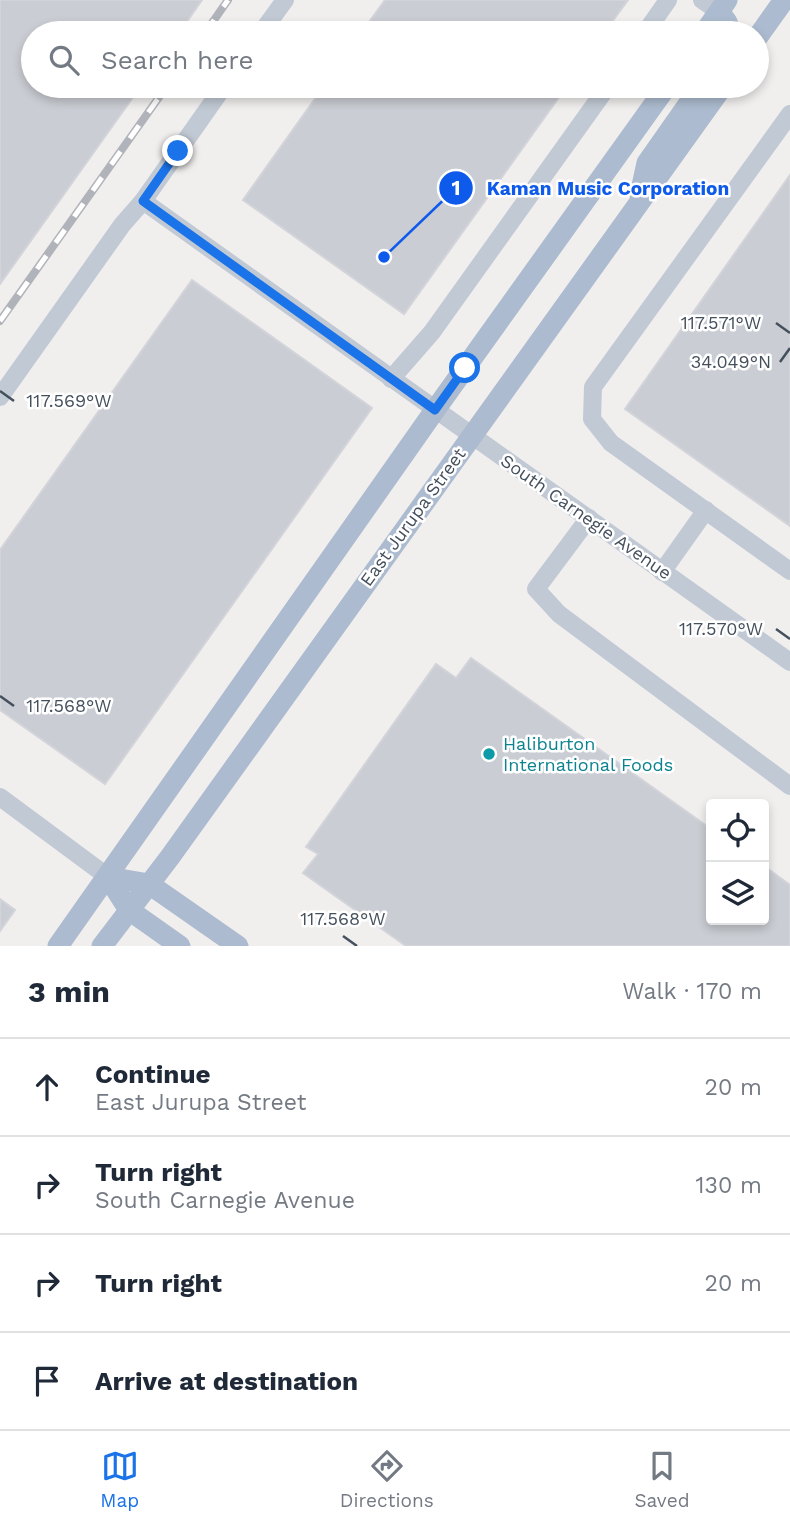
<!DOCTYPE html>
<meta charset="utf-8">
<style>
body{margin:0;font-family:"Work Sans",sans-serif;background:#f6f6f7;color:#1f2937}
.controls{position:absolute;right:21px;bottom:21px;display:grid;overflow:hidden;border-radius:7px;box-shadow:0 4px 10px #0003}
.controls button{width:63px;height:63px;display:grid;place-items:center;padding:0;border:0;border-bottom:2px solid #e0e1e3;background:#fff;color:#1f2937;font:35px sans-serif}
.stop{position:absolute;width:21px;height:21px;margin:-16px;border:5px solid #1a73e8;border-radius:50%;background:#fff}
.stop.end{background:#1a73e8;border-color:#fff;box-shadow:0 2px 7px #0008}
.list{margin:0;padding:0;list-style:none}
h2{display:flex;justify-content:space-between;align-items:center;height:91px;margin:0;padding:0 28px;font-size:30px}
h2 small{font-size:23px;font-weight:400;color:#747a83}
.list li{display:grid;grid-template-columns:46px 1fr auto;gap:21px;align-items:center;box-sizing:border-box;height:98px;padding:0 28px;border-top:2px solid #e0e1e3}
.list b{display:block;font-size:26px;white-space:nowrap}
.list p{margin:0;font-size:23px;white-space:nowrap;color:#747a83}
.list em{font-size:23px;font-style:normal;color:#747a83}
.icon{flex:none;width:38px;height:38px;fill:none;stroke:currentColor;stroke-width:2;stroke-linecap:round;stroke-linejoin:round}
.map{position:relative;flex:none;width:790px;height:946px;overflow:hidden}
.search{position:absolute;background:#fff;box-shadow:0 4px 10px #0003;left:21px;right:21px;top:21px;height:77px;display:flex;align-items:center;gap:18px;box-sizing:border-box;padding:0 24px;border-radius:38px;color:#747a83;font-size:26px}
.sheet{height:483px;background:#fff}
nav{display:flex;justify-content:space-around;align-items:center;box-sizing:border-box;height:98px;border-top:2px solid #e0e1e3;background:#fff;font-size:19px;color:#747a83}
nav a{display:grid;justify-items:center;gap:4px}
nav .on{color:#1a73e8}
.map>svg:first-child{display:block}
.building{fill:#cacdd3;stroke:#d2d4da;stroke-width:2}
.lines{fill:none;stroke-linecap:round;stroke-linejoin:round}
.minor{stroke:#c1c9d4;stroke-width:18}
.major{stroke:#acbbcf;stroke-width:21}
.rail-casing{stroke:#b0b3b9;stroke-width:8}
.rail{stroke:#fff;stroke-width:5;stroke-dasharray:16;stroke-linecap:butt}
.route{stroke:#1a73e8;stroke-width:9}
.ticks{fill:none;stroke:#45505d;stroke-width:2.5}
.culture-dot{fill:#0f9aa8;stroke:#fff;stroke-width:2.5}
.labels{text-anchor:middle;stroke-width:5;stroke-linejoin:round;paint-order:stroke}
.street-label{font-size:18px;fill:#45505d;stroke:#fff}
.culture-label{font-size:18px;fill:#0d838f;stroke:#fff;text-anchor:start}
.ticks-label{font-size:18px;text-anchor:middle;fill:#45505d;stroke:#fff;stroke-width:5;stroke-linejoin:round;paint-order:stroke}
.leader{fill:none;stroke:#0e5aeb;stroke-width:2.5}
.callout-dot{fill:#0e5aeb;stroke:#fff;stroke-width:2.5}
.mark-label{font-size:21px;text-anchor:middle;font-weight:bold;fill:#fff}
.callout-label{font-size:19px;text-anchor:middle;font-weight:bold;fill:#0e5aeb;stroke:#fff;stroke-width:5;stroke-linejoin:round;paint-order:stroke}
</style>
<div class="map">
<svg width="790" height="946" viewBox="0 0 790 946">
<rect width="100%" height="100%" fill="#f1eeee"/>
<!-- building -->
<g class="building">
<path d="M0,0H202L179,33H33V86H141L0,284Z"/>
<path d="M385,0H628L604,33H361Z"/>
<path d="M324,86H567L404,314L243,200Z"/>
<path d="M790,175V526L625,409Z"/>
<path d="M192,280L372,408L105,784L0,710V550Z"/>
<path d="M471,658L711,829V920H764V866L790,885V946H406L303,873L318,854L306,847L436,664L456,678Z"/>
<path d="M0,899L15,910L0,931Z"/>
</g>
<g class="lines">
<!-- minor -->
<g class="minor">
<path d="M702,0L719,12"/>
<path d="M261,33L285,0"/>
<path d="M645,33L668,0"/>
<path d="M790,114L593,387L592,419L611,443L790,571"/>
<path d="M143,201L790,662"/>
<path d="M391,379L432,332L608,86"/>
<path d="M0,397L122,225L143,201L224,86"/>
<path d="M589,518L536,589L559,614L790,786"/>
<path d="M662,572L706,510"/>
<path d="M0,797L108,877"/>
</g>
<!-- major -->
<g class="major">
<path d="M719,12C724,18 731,25 729,33"/>
<path d="M704,33L727,0"/>
<path d="M757,38L784,0"/>
<path d="M640,195L647,163L701,86"/>
<path d="M108,877L149,884L238,946"/>
<path d="M108,877L129,910L180,946"/>
<path d="M58,946L435,410L667,86"/>
<path d="M102,946L170,857L723,86"/>
</g>
<!-- rail casing -->
<g class="rail-casing">
<g id="rail">
<path d="M205,33L228,0"/>
<path d="M0,321L167,86"/>
</g>
</g>
<!-- rail -->
<use href="#rail" class="rail"/>
</g>
<g class="lines">
<!-- route -->
<path class="route" d="M178,151L143,201L435,410L465,368"/>
</g>
<!-- ticks -->
<path class="ticks" d="M776,323L790,333M780,362L790,348M0,391L14,401M776,629L790,639M0,696L14,706M343,936L357,946"/>
<!-- markers -->
<circle class="culture-dot" cx="489" cy="754" r="7"/>
<g class="labels">
<!-- street labels -->
<g class="street-label">
<text transform="translate(413 517) rotate(-54)" y="6">East Jurupa Street</text>
<text transform="translate(586 517) rotate(35)" y="6">South Carnegie Avenue</text>
</g>
<!-- culture labels -->
<g class="culture-label">
<text x="503" y="750">Haliburton<tspan x="503" dy="21">International Foods</tspan></text>
</g>
</g>
<g class="ticks-label">
<text x="721" y="329">117.571°W</text>
<text x="731" y="368">34.049°N</text>
<text x="69" y="407">117.569°W</text>
<text x="721" y="635">117.570°W</text>
<text x="69" y="712">117.568°W</text>
<text x="343" y="925">117.568°W</text>
</g>
<!-- callouts -->
<path class="leader" d="M384 257L456 188"/>
<g class="callout-dot">
<circle cx="384" cy="257" r="7"/>
<circle cx="456" cy="188" r="18"/>
</g>
<g class="mark-label">
<text x="456" y="195">1</text>
</g>
<g class="callout-label">
<text x="608" y="195">Kaman Music Corporation</text>
</g>
</svg>
<div class="controls">
<button><svg class="icon" aria-label="locate" viewBox="0 0 24 24"><circle cx="12" cy="12" r="6"/><path d="M12 2v4M12 18v4M2 12h4M18 12h4"/></svg></button>
<button><svg class="icon" aria-label="layers" viewBox="0 0 24 24"><path d="M12 4l9 5-9 5-9-5zM3 14l9 5 9-5"/></svg></button>
</div>
<div class="stop" style="left:465px;top:368px"></div>
<div class="stop end" style="left:178px;top:151px"></div>
<div class="search"><svg class="icon" aria-label="search" viewBox="0 0 24 24"><circle cx="10" cy="10" r="6"/><path d="M15 15l6 6"/></svg>Search here</div>
</div>
<section class="sheet">
<h2>3 min<small>Walk · 170 m</small></h2>
<ul class="list">
<li><svg class="icon" aria-label="ahead" viewBox="0 0 24 24"><path d="M12 20V5M6 11l6-6 6 6"/></svg><div><b>Continue</b><p>East Jurupa Street</p></div><em>20 m</em></li>
<li><svg class="icon" aria-label="right" viewBox="0 0 24 24"><path d="M7 20v-9h11M14 6l5 5-5 5"/></svg><div><b>Turn right</b><p>South Carnegie Avenue</p></div><em>130 m</em></li>
<li><svg class="icon" aria-label="right" viewBox="0 0 24 24"><path d="M7 20v-9h11M14 6l5 5-5 5"/></svg><div><b>Turn right</b></div><em>20 m</em></li>
<li><svg class="icon" aria-label="arrive" viewBox="0 0 24 24"><path d="M6 21V4h12l-3 4 3 4H6"/></svg><div><b>Arrive at destination</b></div></li>
</ul>
</section>
<nav>
<a class="on"><svg class="icon" aria-label="map" viewBox="0 0 24 24"><path d="M3 6l6-2 6 2 6-2v14l-6 2-6-2-6 2zM9 4v14M15 6v14"/></svg>Map</a>
<a><svg class="icon" aria-label="directions" viewBox="0 0 24 24"><path d="M12 3l9 9-9 9-9-9zM9 14v-3h6M13 9l2 2-2 2"/></svg>Directions</a>
<a><svg class="icon" aria-label="saved" viewBox="0 0 24 24"><path d="M7 4h10v16l-5-4-5 4z"/></svg>Saved</a>
</nav>
